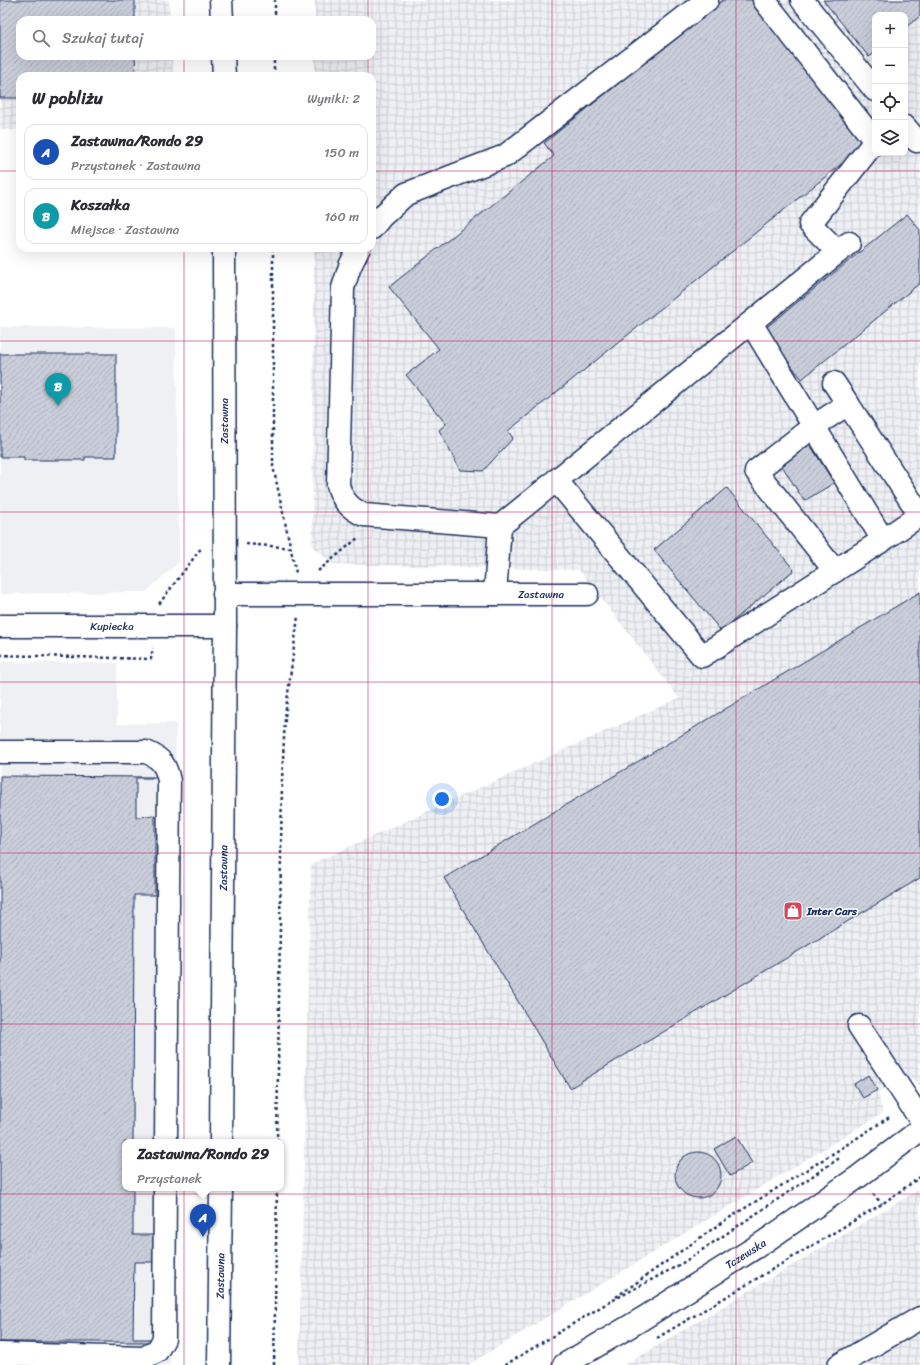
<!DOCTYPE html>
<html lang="pl">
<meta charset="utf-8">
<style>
body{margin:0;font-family:Sriracha,sans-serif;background:#f7f7f7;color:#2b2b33}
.controls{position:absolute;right:12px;top:12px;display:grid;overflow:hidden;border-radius:8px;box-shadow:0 4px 16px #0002}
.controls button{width:36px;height:36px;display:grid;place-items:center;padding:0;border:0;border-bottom:1px solid #e1e1e2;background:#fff;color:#2b2b33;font:20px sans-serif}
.you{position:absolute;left:442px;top:799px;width:14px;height:14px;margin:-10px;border:3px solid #fff;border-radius:50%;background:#1a73e8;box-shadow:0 0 0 6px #1a73e833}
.badge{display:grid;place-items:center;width:26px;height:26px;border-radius:50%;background:#d1495b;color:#fff;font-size:13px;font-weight:700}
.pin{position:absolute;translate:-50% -33px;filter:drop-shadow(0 1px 2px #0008)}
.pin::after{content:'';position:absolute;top:21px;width:14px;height:12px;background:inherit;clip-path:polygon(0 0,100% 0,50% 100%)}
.popup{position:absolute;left:122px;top:1139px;width:162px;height:52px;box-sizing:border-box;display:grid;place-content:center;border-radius:8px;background:#fff;filter:drop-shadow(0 1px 3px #0005);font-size:13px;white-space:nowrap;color:#7c7c81}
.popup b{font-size:15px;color:#2b2b33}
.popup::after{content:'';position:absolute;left:50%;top:100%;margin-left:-8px;border:8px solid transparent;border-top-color:#fff}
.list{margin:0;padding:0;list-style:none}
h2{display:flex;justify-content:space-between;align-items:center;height:52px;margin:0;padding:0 16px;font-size:17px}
h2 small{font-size:13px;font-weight:400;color:#7c7c81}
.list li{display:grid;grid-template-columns:26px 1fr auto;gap:12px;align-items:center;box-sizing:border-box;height:56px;margin:0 8px 8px;padding:0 8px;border:1px solid #e1e1e2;border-radius:12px}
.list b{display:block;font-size:15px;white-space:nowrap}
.list p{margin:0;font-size:13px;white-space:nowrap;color:#7c7c81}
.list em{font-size:13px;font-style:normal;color:#7c7c81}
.icon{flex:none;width:22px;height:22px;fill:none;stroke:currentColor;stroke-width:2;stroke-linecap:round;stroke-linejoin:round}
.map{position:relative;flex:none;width:920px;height:1365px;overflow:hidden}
.search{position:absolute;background:#fff;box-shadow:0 4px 16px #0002;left:16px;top:16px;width:360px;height:44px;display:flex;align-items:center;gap:10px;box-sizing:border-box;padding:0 14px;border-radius:12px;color:#7c7c81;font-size:15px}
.panel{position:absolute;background:#fff;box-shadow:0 4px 16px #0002;left:16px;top:72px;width:360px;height:180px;border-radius:12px}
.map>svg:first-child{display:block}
.built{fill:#eff0f4}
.industrial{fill:url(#industrial-grid);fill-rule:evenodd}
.building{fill:url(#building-hatch);stroke:#1b2f5e}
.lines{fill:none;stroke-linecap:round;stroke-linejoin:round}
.minor-casing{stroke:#1b2f5e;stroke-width:25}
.major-casing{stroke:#1b2f5e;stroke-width:25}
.path{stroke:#1b2f5e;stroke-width:2.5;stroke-dasharray:3 3;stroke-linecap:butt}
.minor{stroke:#fff;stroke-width:22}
.major{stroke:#fff;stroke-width:22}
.grid{fill:none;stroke:#c2185b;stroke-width:1;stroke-opacity:0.55}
.labels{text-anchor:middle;stroke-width:3;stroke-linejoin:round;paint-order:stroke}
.street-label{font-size:11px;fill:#1b2f5e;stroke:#fff}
.poi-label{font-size:11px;font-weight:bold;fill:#1b2f5e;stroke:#fff;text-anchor:start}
</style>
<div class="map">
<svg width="920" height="1365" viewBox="0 0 920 1365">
<defs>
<pattern id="industrial-grid" width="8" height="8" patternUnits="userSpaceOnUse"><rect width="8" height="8" fill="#eff0f4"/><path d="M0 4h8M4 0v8" fill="none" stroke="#ccced4"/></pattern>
<pattern id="building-hatch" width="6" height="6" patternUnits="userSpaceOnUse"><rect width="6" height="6" fill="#caceda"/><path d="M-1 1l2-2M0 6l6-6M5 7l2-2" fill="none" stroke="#adb1be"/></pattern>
</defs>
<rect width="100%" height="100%" fill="#fff"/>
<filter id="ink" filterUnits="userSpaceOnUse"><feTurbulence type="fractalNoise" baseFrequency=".025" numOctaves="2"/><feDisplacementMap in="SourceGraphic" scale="8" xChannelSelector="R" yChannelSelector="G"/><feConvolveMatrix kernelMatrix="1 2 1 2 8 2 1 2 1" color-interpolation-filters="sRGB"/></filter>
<g filter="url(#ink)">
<!-- built -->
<g class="built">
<path d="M0,327L176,328L179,562L146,592L0,594Z"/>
<path d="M0,662L117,663V724L176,723L172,1142H125V1188H171L170,1365H0Z"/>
</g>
<!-- industrial -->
<g class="industrial">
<path d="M0,0H169L170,20H20V56H172L173,76H20V130H0Z"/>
<path d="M315,0H920V1086L907,1075L895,1082L878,1093L883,1113L468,1365H299L311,864L679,698L579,570L333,564L312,546L314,248H372V76H315V56H372V20H315ZM875,15H905V153H875Z"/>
<path d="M920,1189V1365H625Z"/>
</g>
<!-- building -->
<g class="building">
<path d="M0,0H135V20H20V56H135L136,76H20V98H0Z"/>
<path d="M723,0H756L870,141L508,431L513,438L483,471L460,470L439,430L446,424L406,375L439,349L389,287L554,156L544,143Z"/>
<path d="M823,0H920V16L905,28V15H875V53L869,57Z"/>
<path d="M907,214L920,230V283L802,379L763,330Z"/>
<path d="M0,354H116V457H85V460H24V457H0Z"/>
<path d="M809,443L834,483L804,501L779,461Z"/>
<path d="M727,488L794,570L721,631L654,550Z"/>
<path d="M920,592V878L570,1088L444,878Z"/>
<path d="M0,776L155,777V778H136V817L155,816V895H134L133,1142H125V1188H133V1235H155V1262H134L133,1339H155V1342H0Z"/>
<path d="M868,1075L877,1090L863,1098L854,1084Z"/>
<path d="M736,1136L752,1163L730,1176L714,1149Z"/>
<circle cx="698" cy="1175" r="23"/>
</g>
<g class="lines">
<!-- minor casing -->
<g class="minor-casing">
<g id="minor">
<path d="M764,0L875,141"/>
<path d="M802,0L875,90"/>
<path d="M905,127L917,141L920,139"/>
<path d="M372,228L381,217L406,194L505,156L707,0"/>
<path d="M359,248L350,266L343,288L338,485C342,500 349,508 364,515L500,526"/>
<path d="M838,252L810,224L875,141"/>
<path d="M834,383L848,404"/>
<path d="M556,480L702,656L883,540L751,323"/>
<path d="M835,571L756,471L814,426L848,404L920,515L883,540"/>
<path id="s1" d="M224,594H587"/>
<path d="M495,594L500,526L849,243"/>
<path id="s2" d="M0,626H225"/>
<path d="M0,752H146C161,758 166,765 169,781L166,1142"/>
<path d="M859,1026L920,1119"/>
<path d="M0,1354L144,1358L157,1351L164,1339L165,1188"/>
<path id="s3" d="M564,1365L642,1319L764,1242L858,1177L920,1130"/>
<path d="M839,1365L920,1318"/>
</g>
</g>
<!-- major casing -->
<g class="major-casing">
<g id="major">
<path d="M221,0L222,20"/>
<path d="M223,56L224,76"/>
<path id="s4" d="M221,1142L225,626L224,248"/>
<path id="s5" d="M219,1365L221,1188"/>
</g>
</g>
<!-- path -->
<g class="path">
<path d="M275,20V0"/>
<path d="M274,76V56"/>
<path d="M273,248V466L296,573"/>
<path d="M246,544L292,548"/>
<path d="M318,571L359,537"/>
<path d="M159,604L202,547"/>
<path d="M0,655L151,659L153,648"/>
<path d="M277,1142L282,780L285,717L298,616"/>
<path d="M873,1194L882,1204"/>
<path d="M616,1297L721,1223L837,1151L891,1116"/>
<path d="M657,1338L882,1204L920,1177"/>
<path d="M274,1365L277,1188"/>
<path d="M505,1365L604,1305L681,1264L841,1157"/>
</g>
<!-- minor -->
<use href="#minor" class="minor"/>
<!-- major -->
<use href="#major" class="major"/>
</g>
</g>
<!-- grid -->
<path class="grid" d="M184,0V20M368,0V20M552,0V1365M736,0V1365M184,56V76M368,56V76M0,171H20M372,171H920M184,248V1365M368,248V1365M0,341H920M0,512H920M0,682H920M0,853H920M0,1024H920M0,1194H920"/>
<!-- icons -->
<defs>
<g id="shop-square" transform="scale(1)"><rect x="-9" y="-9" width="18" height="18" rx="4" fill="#d1495b" stroke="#fff"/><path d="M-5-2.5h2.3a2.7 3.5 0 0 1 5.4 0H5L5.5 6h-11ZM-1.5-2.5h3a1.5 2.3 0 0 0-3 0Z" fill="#fff"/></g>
</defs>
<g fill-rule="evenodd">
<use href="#shop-square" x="793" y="911"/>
</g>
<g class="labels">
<!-- street labels -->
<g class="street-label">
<text transform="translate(224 421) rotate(-90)" y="4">Zastawna</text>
<text dy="4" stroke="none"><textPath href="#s1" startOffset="317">Zastawna</textPath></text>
<text dy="4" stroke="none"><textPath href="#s2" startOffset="112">Kupiecka</textPath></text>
<text dy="4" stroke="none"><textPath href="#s4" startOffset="274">Zastawna</textPath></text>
<text dy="4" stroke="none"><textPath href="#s3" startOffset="213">Tczewska</textPath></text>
<text dy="4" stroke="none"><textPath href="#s5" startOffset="89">Zastawna</textPath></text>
</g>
<!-- poi labels -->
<g class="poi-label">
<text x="807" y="915">Inter Cars</text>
</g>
</g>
</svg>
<div class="controls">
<button>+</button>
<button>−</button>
<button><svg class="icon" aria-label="locate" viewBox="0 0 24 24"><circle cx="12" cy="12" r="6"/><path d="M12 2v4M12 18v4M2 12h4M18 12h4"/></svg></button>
<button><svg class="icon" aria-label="layers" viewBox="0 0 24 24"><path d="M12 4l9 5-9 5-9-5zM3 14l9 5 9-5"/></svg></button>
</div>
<div class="you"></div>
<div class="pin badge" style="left:203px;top:1237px;background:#1a4fb4">A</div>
<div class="popup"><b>Zastawna/Rondo 29</b>Przystanek</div>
<div class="pin badge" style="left:58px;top:406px;background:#0f9aa8">B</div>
<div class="search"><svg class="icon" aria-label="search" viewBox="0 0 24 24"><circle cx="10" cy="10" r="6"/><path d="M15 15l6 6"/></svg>Szukaj tutaj</div>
<section class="panel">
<h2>W pobliżu<small>Wyniki: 2</small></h2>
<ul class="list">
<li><span class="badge" style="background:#1a4fb4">A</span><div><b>Zastawna/Rondo 29</b><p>Przystanek · Zastawna</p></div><em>150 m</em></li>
<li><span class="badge" style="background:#0f9aa8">B</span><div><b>Koszałka</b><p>Miejsce · Zastawna</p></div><em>160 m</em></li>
</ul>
</section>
</div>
